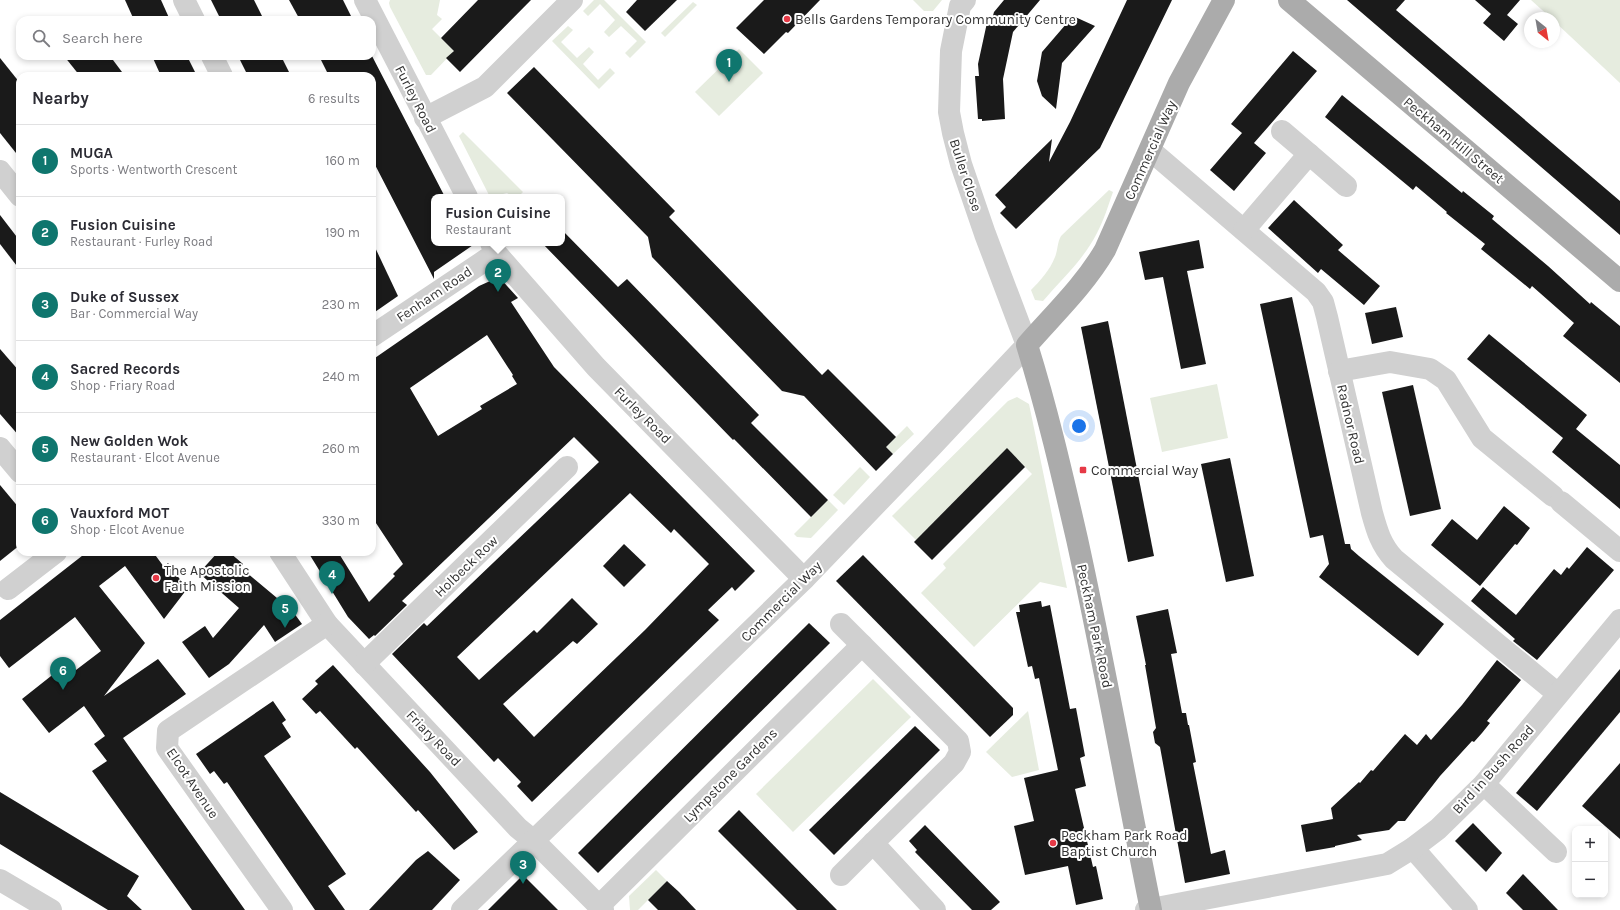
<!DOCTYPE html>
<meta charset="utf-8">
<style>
body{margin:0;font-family:Karla,sans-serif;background:#f2f2f3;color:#2b2b33}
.controls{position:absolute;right:12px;bottom:12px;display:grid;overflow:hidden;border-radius:8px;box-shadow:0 2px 6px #0003}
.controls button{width:36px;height:36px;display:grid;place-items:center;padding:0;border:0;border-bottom:1px solid #e1e1e2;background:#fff;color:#2b2b33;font:20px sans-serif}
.compass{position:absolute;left:1524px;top:12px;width:36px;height:36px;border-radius:50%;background:#fff;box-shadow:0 2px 6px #0003;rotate:149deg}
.you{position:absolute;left:1079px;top:426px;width:14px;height:14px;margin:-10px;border:3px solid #fff;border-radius:50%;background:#1a73e8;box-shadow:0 0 0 6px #1a73e833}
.badge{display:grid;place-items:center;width:26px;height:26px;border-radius:50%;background:#0f766e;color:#fff;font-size:13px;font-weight:700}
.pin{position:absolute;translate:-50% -33px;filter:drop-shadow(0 1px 2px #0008)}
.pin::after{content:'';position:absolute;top:21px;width:14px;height:12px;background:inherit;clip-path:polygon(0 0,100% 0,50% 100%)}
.popup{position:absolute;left:431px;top:194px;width:134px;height:52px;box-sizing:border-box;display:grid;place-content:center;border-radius:8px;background:#fff;filter:drop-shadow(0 1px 3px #0005);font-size:13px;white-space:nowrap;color:#7c7c81}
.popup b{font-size:15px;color:#2b2b33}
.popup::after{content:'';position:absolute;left:50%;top:100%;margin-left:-8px;border:8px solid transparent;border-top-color:#fff}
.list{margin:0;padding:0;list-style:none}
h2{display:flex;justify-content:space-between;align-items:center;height:52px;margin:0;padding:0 16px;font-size:17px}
h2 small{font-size:13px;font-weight:400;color:#7c7c81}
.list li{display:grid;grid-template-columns:26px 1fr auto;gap:12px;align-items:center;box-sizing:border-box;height:72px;padding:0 16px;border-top:1px solid #e1e1e2}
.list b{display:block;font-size:15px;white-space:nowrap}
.list p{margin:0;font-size:13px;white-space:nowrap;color:#7c7c81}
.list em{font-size:13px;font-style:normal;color:#7c7c81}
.icon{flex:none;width:22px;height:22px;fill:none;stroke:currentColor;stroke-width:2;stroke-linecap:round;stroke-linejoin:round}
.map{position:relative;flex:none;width:1620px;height:910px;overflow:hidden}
.search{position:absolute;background:#fff;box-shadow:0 2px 6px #0003;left:16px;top:16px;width:360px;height:44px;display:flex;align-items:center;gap:10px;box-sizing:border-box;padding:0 14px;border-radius:12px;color:#7c7c81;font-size:15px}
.panel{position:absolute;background:#fff;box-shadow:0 2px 6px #0003;left:16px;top:72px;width:360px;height:484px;border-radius:12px}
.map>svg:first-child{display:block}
.green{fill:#e6ecdf}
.building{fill:#1a1a1a;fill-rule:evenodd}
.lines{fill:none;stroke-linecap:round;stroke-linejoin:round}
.minor{stroke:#d0d0d0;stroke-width:22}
.major{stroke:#ababab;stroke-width:22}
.poi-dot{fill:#e63946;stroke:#fff;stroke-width:1.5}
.labels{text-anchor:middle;stroke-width:4;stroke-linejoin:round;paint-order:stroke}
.poi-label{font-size:14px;fill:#333;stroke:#fff;text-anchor:start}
.street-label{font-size:14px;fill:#333;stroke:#fff}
</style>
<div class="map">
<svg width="1620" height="910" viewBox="0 0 1620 910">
<rect width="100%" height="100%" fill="#fff"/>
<!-- green -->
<g class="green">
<path d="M390,0H440L437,15L442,19L432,29L454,51L431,75H426L390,7L389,3Z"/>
<path d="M594,0H604L646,42L630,58L625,53L637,41L621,26L609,37L604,32L615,20L600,4L588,16L583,11Z"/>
<path d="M913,0H942L933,11H924Z"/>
<path d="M1531,0H1620V83L1554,21V18H1551Z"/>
<path d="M693,2L697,5L665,37L661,33Z"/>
<path d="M568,26L573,30L561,42L577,58L589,47L594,52L583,64L598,80L610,68L615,73L599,89L552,41Z"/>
<path d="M739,49L763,73L719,116L695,92Z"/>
<path d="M463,132L523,192L518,197H513L507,193L503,194L500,197H490L459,136Z"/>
<path d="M1109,190L1113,192C1108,206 1104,220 1097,233C1084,259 1062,279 1043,301L1035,300L1031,290C1040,281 1050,270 1055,257C1058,250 1057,243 1061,236Z"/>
<path d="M1217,384L1228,438L1162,452L1150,398Z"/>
<path d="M1017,397L1029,404L1067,588L1040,582L974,647L921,593L946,568L943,564L1032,474L1007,449L916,540L892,516L1008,401Z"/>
<path d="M907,426L914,434L893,454L886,447Z"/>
<path d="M860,467L870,477L844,505L833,495Z"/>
<path d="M828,500L838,510L811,538L797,537L794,534Z"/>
<path d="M873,679L911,717L793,832L756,794Z"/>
<path d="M1028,711L1039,770L1012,777L986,752Z"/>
<path d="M656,870L667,881L638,910H630L629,896Z"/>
</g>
<!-- building -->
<g class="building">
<path d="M125,0H161L170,20H134Z"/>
<path d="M211,0H254L264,20H221Z"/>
<path d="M289,0H343L353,20H300Z"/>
<path d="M478,0H531L460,72L446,58L454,51L441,38Z"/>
<path d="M637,0H677L645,31L626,12Z"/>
<path d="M764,0H820L788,33L786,32L764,54L736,28Z"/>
<path d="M1004,0H1040L1013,32L1003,79L1005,119L982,121V119H978L975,76H979L978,64L988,18L992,19L994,12Z"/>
<path d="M1127,0H1172L1100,148L1016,229L1000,213L1006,207L995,195L1052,139L1049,162L1070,122Z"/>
<path d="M1347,0H1405L1396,10L1620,201V235Z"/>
<path d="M1475,0H1520L1507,15L1518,24L1504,41L1483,23L1491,14Z"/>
<path d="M1073,16L1095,26L1062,63L1056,109L1042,96L1037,81L1042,52Z"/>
<path d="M1293,51L1317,71L1254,143L1266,153L1234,191L1210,170L1242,133L1231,124Z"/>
<path d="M64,56H110L125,76H80Z"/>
<path d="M152,56H187L197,76H161Z"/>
<path d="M238,56H281L291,76H248Z"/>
<path d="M319,56H372L445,197H434V243H476L434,272V279L372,159V76H329Z"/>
<path d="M0,58L20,83V158L0,133Z"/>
<path d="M534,67L675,211L669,217L822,375L828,369L896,437L886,447L893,454L876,471L804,396L782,391L652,257L648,237L507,93Z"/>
<path d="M1342,95L1462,193L1463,191L1494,216L1492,219L1548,266L1590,304L1591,302L1620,326V383L1563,336L1574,323L1532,286L1530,289L1481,249L1485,244L1446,213L1447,212L1416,186L1413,190L1325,117Z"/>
<path d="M1294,200L1343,245L1338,250L1380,286L1364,305L1321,269L1318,273L1268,228Z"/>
<path d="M0,215L20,241V270L0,244Z"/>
<path d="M562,230L618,287L627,279L759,415L751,423L828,500L811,517L734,439L733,440L542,243H562Z"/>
<path d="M1199,240L1204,268L1187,271L1206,364L1181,369L1163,277L1145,280L1139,252Z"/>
<path d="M372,241L398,296L372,314Z"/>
<path d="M499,277L518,298L511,302L554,367L755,571L735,591L732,587L708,610L719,620L532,802L517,786L521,782L498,758L494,762L392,654L424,623L427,626L599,462L574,437L402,601L407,605L375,636L374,635L369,639L348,617L308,552H338L369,602L395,576L393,574L403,564L372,517V360L479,286ZM487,335L513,375L512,376L517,384L480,406L482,409L438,436L410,388ZM630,493L671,533L674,529L709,564L645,630L534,737L503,704L573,641L577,644L598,624L572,598L537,633L534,630L479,680L457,657Z"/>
<path d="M1292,297L1345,544H1350L1351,549L1359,556L1444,624L1418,656L1319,577L1329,564L1323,535L1310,538L1260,304Z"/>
<path d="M1396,307L1403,337L1372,344L1365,313Z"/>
<path d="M1108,321L1154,556L1128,562L1081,327Z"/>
<path d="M1489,334L1587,415L1576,429L1620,465V509L1552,452L1563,438L1467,359Z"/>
<path d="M0,349L20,372V437L0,414Z"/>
<path d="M1413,385L1441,509L1410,516L1382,392Z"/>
<path d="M1007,448L1025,467L932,560L914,542Z"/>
<path d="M1230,458L1254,576L1226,582L1201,464Z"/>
<path d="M0,485L20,509V545L0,561Z"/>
<path d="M1504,506L1530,528L1517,545L1515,544L1480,586L1431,545L1452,519L1477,540Z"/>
<path d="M624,544L646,565L624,587L603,566Z"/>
<path d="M1587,547L1614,570L1537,660L1513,641L1515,639L1471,601L1483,587L1516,615L1554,569L1561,575L1567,567L1569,569Z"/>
<path d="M87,552H153L164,567L168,563L187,589L164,619L125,566L99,586L145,643L104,696L158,659L186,694L123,738L245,910H192L92,771L107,761L94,744L105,736L84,706L49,733L22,699L70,661L76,670L101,651L75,617L9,668L0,656V620Z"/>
<path d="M218,552H229L243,564L240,567L283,603L285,601L302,624L275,642L264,625L229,664L209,678L182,642L205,626L213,638L239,608L199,573Z"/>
<path d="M863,555L1013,708V715L990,737L836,581Z"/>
<path d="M1041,601L1042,607L1050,605L1070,709L1076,708L1085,756L1080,758L1086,786L1075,789L1093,867L1096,866L1103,899L1076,905L1068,866L1025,875L1014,826L1034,821L1024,778L1058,770L1039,678L1035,679L1032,666L1028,667L1016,612H1020L1019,605Z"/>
<path d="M1168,609L1177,653L1171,654L1182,713H1186L1188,725H1189L1196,762L1193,763L1211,854L1225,850L1230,874L1185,883L1160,747L1155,743L1153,732L1156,728L1145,665H1146L1136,616Z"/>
<path d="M809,623L830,643L598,873L578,853Z"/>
<path d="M1497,660L1521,680L1487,721L1490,723L1482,733L1474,742L1472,741L1440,776L1405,821H1398L1389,830L1357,835L1362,840L1335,846V847L1306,852L1301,825L1333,819L1331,808L1359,782L1360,783L1371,770L1373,771L1405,734L1417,745L1426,734L1431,740L1462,705Z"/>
<path d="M333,665L430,772L478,832L454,850L418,810L416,812L357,747L355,749L320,711L316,714L302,699L318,684L315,681Z"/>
<path d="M1620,669V712L1537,811L1516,793Z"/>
<path d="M273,701L286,720L282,723L291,737L264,756L346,874L328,886L345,910H315L227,782L224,784L214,771L210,774L196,754Z"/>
<path d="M915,726L940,750L834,855L809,830Z"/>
<path d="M1620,763V839L1582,806Z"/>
<path d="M0,792L139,876L127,896L142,910H108L0,844Z"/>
<path d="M739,810L837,910H797L718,831Z"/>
<path d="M1473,823L1502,853L1486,872L1455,841Z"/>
<path d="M925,825L1000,902L991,910H972L915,852L917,850L909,841Z"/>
<path d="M428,851L460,880L432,910H369L416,860Z"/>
<path d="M1523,874L1558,910H1523L1506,893Z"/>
<path d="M523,875L558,910H488Z"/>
<path d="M667,881L679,892L696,910H658L648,900Z"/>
</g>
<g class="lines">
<!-- minor -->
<g class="minor">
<path d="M184,0L194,20"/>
<path d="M365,0L467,197"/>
<path d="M212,56L222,76"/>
<path d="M425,118L485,87L572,0"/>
<path d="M1282,131L1309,154"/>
<path d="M1150,150L1316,292L1323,302L1327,317L1372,513C1377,531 1381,545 1394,559L1558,694"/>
<path d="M0,171L20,196"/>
<path d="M1244,230L1309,154L1346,186"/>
<path d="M491,243L496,253L596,367L804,579"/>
<path d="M372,336L496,253"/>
<path d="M1339,371L1390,362L1430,369L1446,380L1482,438L1553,496"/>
<path d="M0,448L20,472"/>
<path d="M1561,502L1620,551"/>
<path d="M280,552L327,624L518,828L534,841L603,910"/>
<path d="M8,589L56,552"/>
<path d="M841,624L862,645"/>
<path d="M364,664L567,467"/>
<path d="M1484,784L1556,852"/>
<path d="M1413,848L1467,910"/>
<path d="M841,875L873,843"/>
<path d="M0,880L51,910"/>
<path d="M599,906L862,645L958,741L960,752L954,763L873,843L935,910"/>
<path d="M282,910L167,748L168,731L327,624"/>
<path d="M462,910L804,579L931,447L1027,345L985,234L961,164L953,133L949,112L951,51L960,6L965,0"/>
<path d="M1146,910L1387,864L1413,848L1438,829L1484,784L1620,620"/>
</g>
<!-- major -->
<g class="major">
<path d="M1289,0L1620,281"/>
<path d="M1151,910C1126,786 1104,662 1077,539C1062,474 1047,409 1027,345C1053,315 1084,286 1105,250L1179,83L1224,0"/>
</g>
</g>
<!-- markers -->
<g class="poi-dot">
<circle cx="787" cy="19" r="4"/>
<rect x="1079" y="466" width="8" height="8" rx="2"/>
<circle cx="156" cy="578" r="4"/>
<circle cx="1053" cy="843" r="4"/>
</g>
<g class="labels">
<!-- poi labels -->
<g class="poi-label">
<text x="795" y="24">Bells Gardens Temporary Community Centre</text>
<text x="1091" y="475">Commercial Way</text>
<text x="164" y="575">The Apostolic<tspan x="164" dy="16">Faith Mission</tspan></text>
<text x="1061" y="840">Peckham Park Road<tspan x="1061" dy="16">Baptist Church</tspan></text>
</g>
<!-- street labels -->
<g class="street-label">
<text transform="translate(416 99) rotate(63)" y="5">Furley Road</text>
<text transform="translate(1454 140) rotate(40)" y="5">Peckham Hill Street</text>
<text transform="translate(1150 150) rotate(-66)" y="5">Commercial Way</text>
<text transform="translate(966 175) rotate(72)" y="5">Buller Close</text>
<text transform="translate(434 294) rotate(-34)" y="5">Fenham Road</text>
<text transform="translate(643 415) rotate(45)" y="5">Furley Road</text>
<text transform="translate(1351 424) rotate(77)" y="5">Radnor Road</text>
<text transform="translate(466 566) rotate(-44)" y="5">Holbeck Row</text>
<text transform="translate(781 601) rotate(-45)" y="5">Commercial Way</text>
<text transform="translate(1095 626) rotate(78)" y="5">Peckham Park Road</text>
<text transform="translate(434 738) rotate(46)" y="5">Friary Road</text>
<text transform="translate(1493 769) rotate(-48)" y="5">Bird in Bush Road</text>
<text transform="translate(730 775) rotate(-45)" y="5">Lympstone Gardens</text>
<text transform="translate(193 783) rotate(56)" y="5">Elcot Avenue</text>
</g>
</g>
</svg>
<div class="controls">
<button>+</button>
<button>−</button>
</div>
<svg class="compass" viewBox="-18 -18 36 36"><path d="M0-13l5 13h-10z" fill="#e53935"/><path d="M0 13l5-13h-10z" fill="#7c7c81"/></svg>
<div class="you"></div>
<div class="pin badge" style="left:729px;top:82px">1</div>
<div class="pin badge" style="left:498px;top:292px">2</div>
<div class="popup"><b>Fusion Cuisine</b>Restaurant</div>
<div class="pin badge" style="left:523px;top:884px">3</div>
<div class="pin badge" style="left:332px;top:594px">4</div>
<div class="pin badge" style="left:285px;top:628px">5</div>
<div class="pin badge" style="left:63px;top:690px">6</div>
<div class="search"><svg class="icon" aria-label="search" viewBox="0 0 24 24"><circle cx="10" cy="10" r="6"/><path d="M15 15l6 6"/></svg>Search here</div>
<section class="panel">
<h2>Nearby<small>6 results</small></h2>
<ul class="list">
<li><span class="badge">1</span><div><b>MUGA</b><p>Sports · Wentworth Crescent</p></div><em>160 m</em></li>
<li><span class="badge">2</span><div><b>Fusion Cuisine</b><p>Restaurant · Furley Road</p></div><em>190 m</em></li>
<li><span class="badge">3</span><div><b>Duke of Sussex</b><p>Bar · Commercial Way</p></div><em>230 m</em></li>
<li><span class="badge">4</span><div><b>Sacred Records</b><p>Shop · Friary Road</p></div><em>240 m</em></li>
<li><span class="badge">5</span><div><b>New Golden Wok</b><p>Restaurant · Elcot Avenue</p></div><em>260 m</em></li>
<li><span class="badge">6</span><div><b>Vauxford MOT</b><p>Shop · Elcot Avenue</p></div><em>330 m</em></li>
</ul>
</section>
</div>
